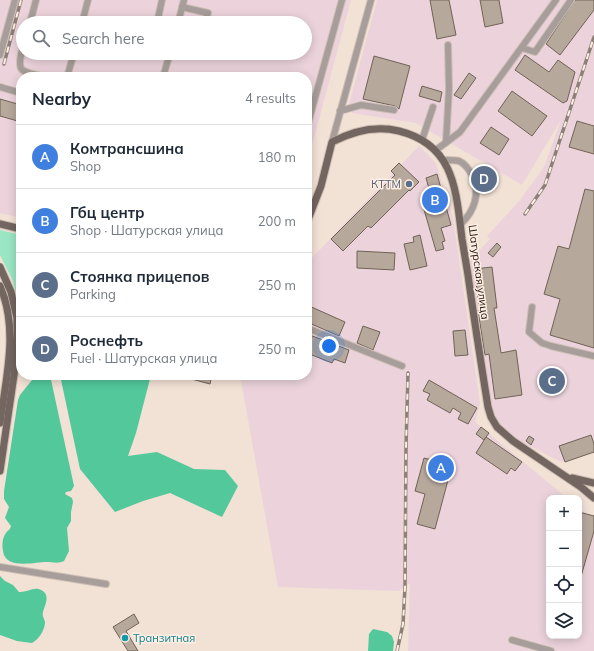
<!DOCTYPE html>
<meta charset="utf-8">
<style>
body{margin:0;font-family:Mulish,sans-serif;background:#f6f6f7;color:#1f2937}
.controls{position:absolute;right:12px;bottom:12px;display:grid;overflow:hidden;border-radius:8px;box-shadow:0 2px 10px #0003}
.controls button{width:36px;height:36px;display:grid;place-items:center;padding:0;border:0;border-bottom:1px solid #e0e1e3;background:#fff;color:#1f2937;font:20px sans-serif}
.you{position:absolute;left:329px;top:346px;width:14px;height:14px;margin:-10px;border:3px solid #fff;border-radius:50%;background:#1a73e8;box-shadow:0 0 0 6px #1a73e833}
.badge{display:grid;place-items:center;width:26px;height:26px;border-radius:50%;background:#d93025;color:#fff;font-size:13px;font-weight:700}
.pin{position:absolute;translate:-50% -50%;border:2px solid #fff;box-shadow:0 1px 4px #0006}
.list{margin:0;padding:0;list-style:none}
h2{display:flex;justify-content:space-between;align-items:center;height:52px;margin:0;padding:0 16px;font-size:17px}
h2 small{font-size:13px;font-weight:400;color:#747a83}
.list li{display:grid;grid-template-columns:26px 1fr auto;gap:12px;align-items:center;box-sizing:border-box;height:64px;padding:0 16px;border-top:1px solid #e0e1e3}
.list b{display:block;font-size:15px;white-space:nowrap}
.list p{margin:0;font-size:13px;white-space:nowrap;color:#747a83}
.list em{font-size:13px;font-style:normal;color:#747a83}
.icon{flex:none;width:22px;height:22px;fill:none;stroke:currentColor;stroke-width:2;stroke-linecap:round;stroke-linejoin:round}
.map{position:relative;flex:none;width:594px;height:651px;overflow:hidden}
.search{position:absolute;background:#fff;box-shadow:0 2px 10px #0003;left:16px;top:16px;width:296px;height:44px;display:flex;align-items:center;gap:10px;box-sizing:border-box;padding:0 14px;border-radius:22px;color:#747a83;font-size:15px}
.panel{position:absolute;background:#fff;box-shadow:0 2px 10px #0003;left:16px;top:72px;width:296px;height:308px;border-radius:16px}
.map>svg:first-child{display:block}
.industrial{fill:#ecd3db;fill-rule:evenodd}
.green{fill:#9ae6c4}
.forest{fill:#52c89b}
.building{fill:#b7a89c;stroke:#706257}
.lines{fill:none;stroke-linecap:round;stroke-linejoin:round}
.minor-casing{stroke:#ccbdb2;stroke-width:8}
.major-casing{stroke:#ccbdb2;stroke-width:9}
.minor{stroke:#a79e9b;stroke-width:6}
.major{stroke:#73655f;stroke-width:7}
.rail-casing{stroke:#8c8078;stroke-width:3.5}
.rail{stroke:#ffeee2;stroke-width:2;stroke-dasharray:6;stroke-linecap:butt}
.service-dot{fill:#5c6f8a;stroke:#ffeee2;stroke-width:1.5}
.culture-dot{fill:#0f9aa8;stroke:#ffeee2;stroke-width:1.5}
.labels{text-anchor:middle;stroke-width:3;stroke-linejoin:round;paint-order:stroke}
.service-label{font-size:11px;fill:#4e5e75;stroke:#ffeee2;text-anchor:end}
.street-label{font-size:11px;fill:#1d1813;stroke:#ffeee2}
.culture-label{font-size:11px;fill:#0d838f;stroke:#ffeee2;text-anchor:start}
</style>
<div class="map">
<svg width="594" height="651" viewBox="0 0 594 651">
<rect width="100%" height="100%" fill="#f2e1d5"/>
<!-- industrial -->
<g class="industrial">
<path d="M0,0H351L307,164V77H21V218L0,213ZM23,23H305V53H23Z"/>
<path d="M377,0H594V453L565,462L559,461L518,440L493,417L469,265L471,259L490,239L487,236L520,200L544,167L561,120L522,185L416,123L352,113L349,104Z"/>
<path d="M419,146L436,163L453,218L480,403L475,422L567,498H549V636H579V508L594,520V651H408L410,583L399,591L278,587L240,375H307V263Z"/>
</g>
<!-- green -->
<path class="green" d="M0,230L21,235V300L17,297L13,281L0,255Z"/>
<!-- forest -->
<g class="forest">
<path d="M36,375H50L74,486L71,491L66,492L65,494L72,498L73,502L71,512V521L67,528L69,551L64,561C58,564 53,562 46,562C35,562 5,570 3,551C2,546 2,538 6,533C8,530 10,530 11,526L5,518L9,507L4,499V491L18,400L20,395Z"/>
<path d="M60,375H151L136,433L128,456L157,452L194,469L225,470L238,486L222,517L170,493L143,501L115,512L80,469Z"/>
<path d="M0,576L5,581L13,585L19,592C26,593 34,586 41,590C51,595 45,605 43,612C42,616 44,618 45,622C45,630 39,639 32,643L17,641L0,635Z"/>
<path d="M373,629L387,632L392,636L394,642L393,651H368L369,634Z"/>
</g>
<!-- building -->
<g class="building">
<path d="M430,0H449L456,35L437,39Z"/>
<path d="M480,0H499L503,23L485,27Z"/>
<path d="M575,0H594V10L560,55L546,44Z"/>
<path d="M525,55L549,72L558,60L575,72L567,101L563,103L515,70Z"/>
<path d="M374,56L410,66L399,109L395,106L363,99Z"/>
<path d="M469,73L476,78L461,99L454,95Z"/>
<path d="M422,86L442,92L440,102L419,96Z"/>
<path d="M512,91L547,116L532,136L498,111Z"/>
<path d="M0,99L21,105V122L0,116Z"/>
<path d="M577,121L594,126V154L569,147Z"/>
<path d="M491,127L509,139L499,155L480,143Z"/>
<path d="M399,163L419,182L410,191L409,190L371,228L368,226L343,251L331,239L395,175L391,171Z"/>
<path d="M437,174L451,225L441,228L445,241L442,242L444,249L436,251L423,206L433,203L426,178Z"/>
<path d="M585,189L594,191V348L550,335L560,299L544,294L558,246L569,249Z"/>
<path d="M420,235L427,266L410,270L404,244L414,242L413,237Z"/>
<path d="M497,243L501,247L493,257L488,253Z"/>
<path d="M357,251L395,253L394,270L357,268Z"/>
<path d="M492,267L497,308H494L501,353L516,350L522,395L495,399L489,354L485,355L478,311H480L474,269Z"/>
<path d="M307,305L345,322L339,336L307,322Z"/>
<path d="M363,326L380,332L373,350L357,343Z"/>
<path d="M465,330L468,355L455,356L453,331Z"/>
<path d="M307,334L349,350L345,363L334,359L332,363L307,353Z"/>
<path d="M184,375H212L210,384L184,377Z"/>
<path d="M429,380L477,408L468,424L458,419L461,413L453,408L450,413L427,400L430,394L423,391Z"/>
<path d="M481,427L489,433L484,440L476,434Z"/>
<path d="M591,435L594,444V452L565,462L559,446Z"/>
<path d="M529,436L534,439L531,445L526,441Z"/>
<path d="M486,437L522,462L515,471L511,468L507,474L476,453Z"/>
<path d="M424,458L452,465L435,529L417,524L425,494L415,491Z"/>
<path d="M579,512L594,516V531L580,580H579Z"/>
<path d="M134,614L139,623L126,631L138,651H128L113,627Z"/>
</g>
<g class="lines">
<!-- minor casing -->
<g class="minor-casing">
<g id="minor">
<path d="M182,7L208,13L206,19"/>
<path d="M30,23L36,0"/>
<path d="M82,23L88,0"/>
<path d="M157,23L162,0"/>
<path d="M178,23L184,0"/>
<path d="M23,47C15,74 22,71 45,77"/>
<path d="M522,48L535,52L571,0"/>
<path d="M135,53H138"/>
<path d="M0,55L15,0"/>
<path d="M67,77L74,53"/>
<path d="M163,77L170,53"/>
<path d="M0,87L21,93"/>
<path d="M340,111L361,105L394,110"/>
<path d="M307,127L342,0"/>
<path d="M422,140L433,107"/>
<path d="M332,142L371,0"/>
<path d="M446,142L449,89L448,45"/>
<path d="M436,150L460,132L556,0"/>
<path d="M443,160C448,160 454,160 459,161C466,164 470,171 473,177C480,195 474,211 461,224"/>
<path d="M532,307L529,332L542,343L551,346L594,356"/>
<path d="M307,328L402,366"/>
<path d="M0,567L106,584"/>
<path d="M512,640L551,651"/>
</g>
</g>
<!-- major casing -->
<g class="major-casing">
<g id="major">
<path d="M307,222L321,186L332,142C353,131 375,125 399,131C455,145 456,191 462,239C464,251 466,263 468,275C474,319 481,363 488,407L491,417L497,427L513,441L581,487L594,498"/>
<path d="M0,224L21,229"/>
<path d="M0,267L11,292L17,318V333L14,375L0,471"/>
<path d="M0,286C19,329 6,378 0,423"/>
<path d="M572,478L594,483"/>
</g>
</g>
<!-- minor -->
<use href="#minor" class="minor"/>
<!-- major -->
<use href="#major" class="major"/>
<!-- rail casing -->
<g class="rail-casing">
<g id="rail">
<path d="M4,64L21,0"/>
<path d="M525,214L545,185L594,37"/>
<path d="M397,651L403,624L405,587L406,447L408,373"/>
</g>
</g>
<!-- rail -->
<use href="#rail" class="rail"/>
</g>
<!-- markers -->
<circle class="service-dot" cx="409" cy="184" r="4"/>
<circle class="culture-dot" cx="125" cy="638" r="4"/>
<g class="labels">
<!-- service labels -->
<g class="service-label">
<text x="401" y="188">КТТМ</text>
</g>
<!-- street labels -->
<g class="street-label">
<text transform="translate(479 272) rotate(82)" y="4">Шатурская улица</text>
</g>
<!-- culture labels -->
<g class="culture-label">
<text x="133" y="642">Транзитная</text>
</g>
</g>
</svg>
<div class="controls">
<button>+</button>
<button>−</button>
<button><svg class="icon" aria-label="locate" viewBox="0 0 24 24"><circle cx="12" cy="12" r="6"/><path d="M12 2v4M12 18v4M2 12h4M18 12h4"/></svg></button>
<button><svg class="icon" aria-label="layers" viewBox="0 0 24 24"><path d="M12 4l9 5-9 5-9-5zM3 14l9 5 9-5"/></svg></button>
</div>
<div class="you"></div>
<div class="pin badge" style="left:441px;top:468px;background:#3f7fe0">A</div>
<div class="pin badge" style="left:435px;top:200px;background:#3f7fe0">B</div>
<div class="pin badge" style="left:552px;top:381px;background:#5c6f8a">C</div>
<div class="pin badge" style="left:484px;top:179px;background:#5c6f8a">D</div>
<div class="search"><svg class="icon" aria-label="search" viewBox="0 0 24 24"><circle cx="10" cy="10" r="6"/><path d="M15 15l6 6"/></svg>Search here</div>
<section class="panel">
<h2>Nearby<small>4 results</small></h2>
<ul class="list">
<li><span class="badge" style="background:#3f7fe0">A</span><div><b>Комтрансшина</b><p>Shop</p></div><em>180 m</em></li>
<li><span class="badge" style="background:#3f7fe0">B</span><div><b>Гбц центр</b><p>Shop · Шатурская улица</p></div><em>200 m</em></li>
<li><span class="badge" style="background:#5c6f8a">C</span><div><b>Стоянка прицепов</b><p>Parking</p></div><em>250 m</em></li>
<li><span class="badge" style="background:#5c6f8a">D</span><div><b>Роснефть</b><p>Fuel · Шатурская улица</p></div><em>250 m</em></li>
</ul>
</section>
</div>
